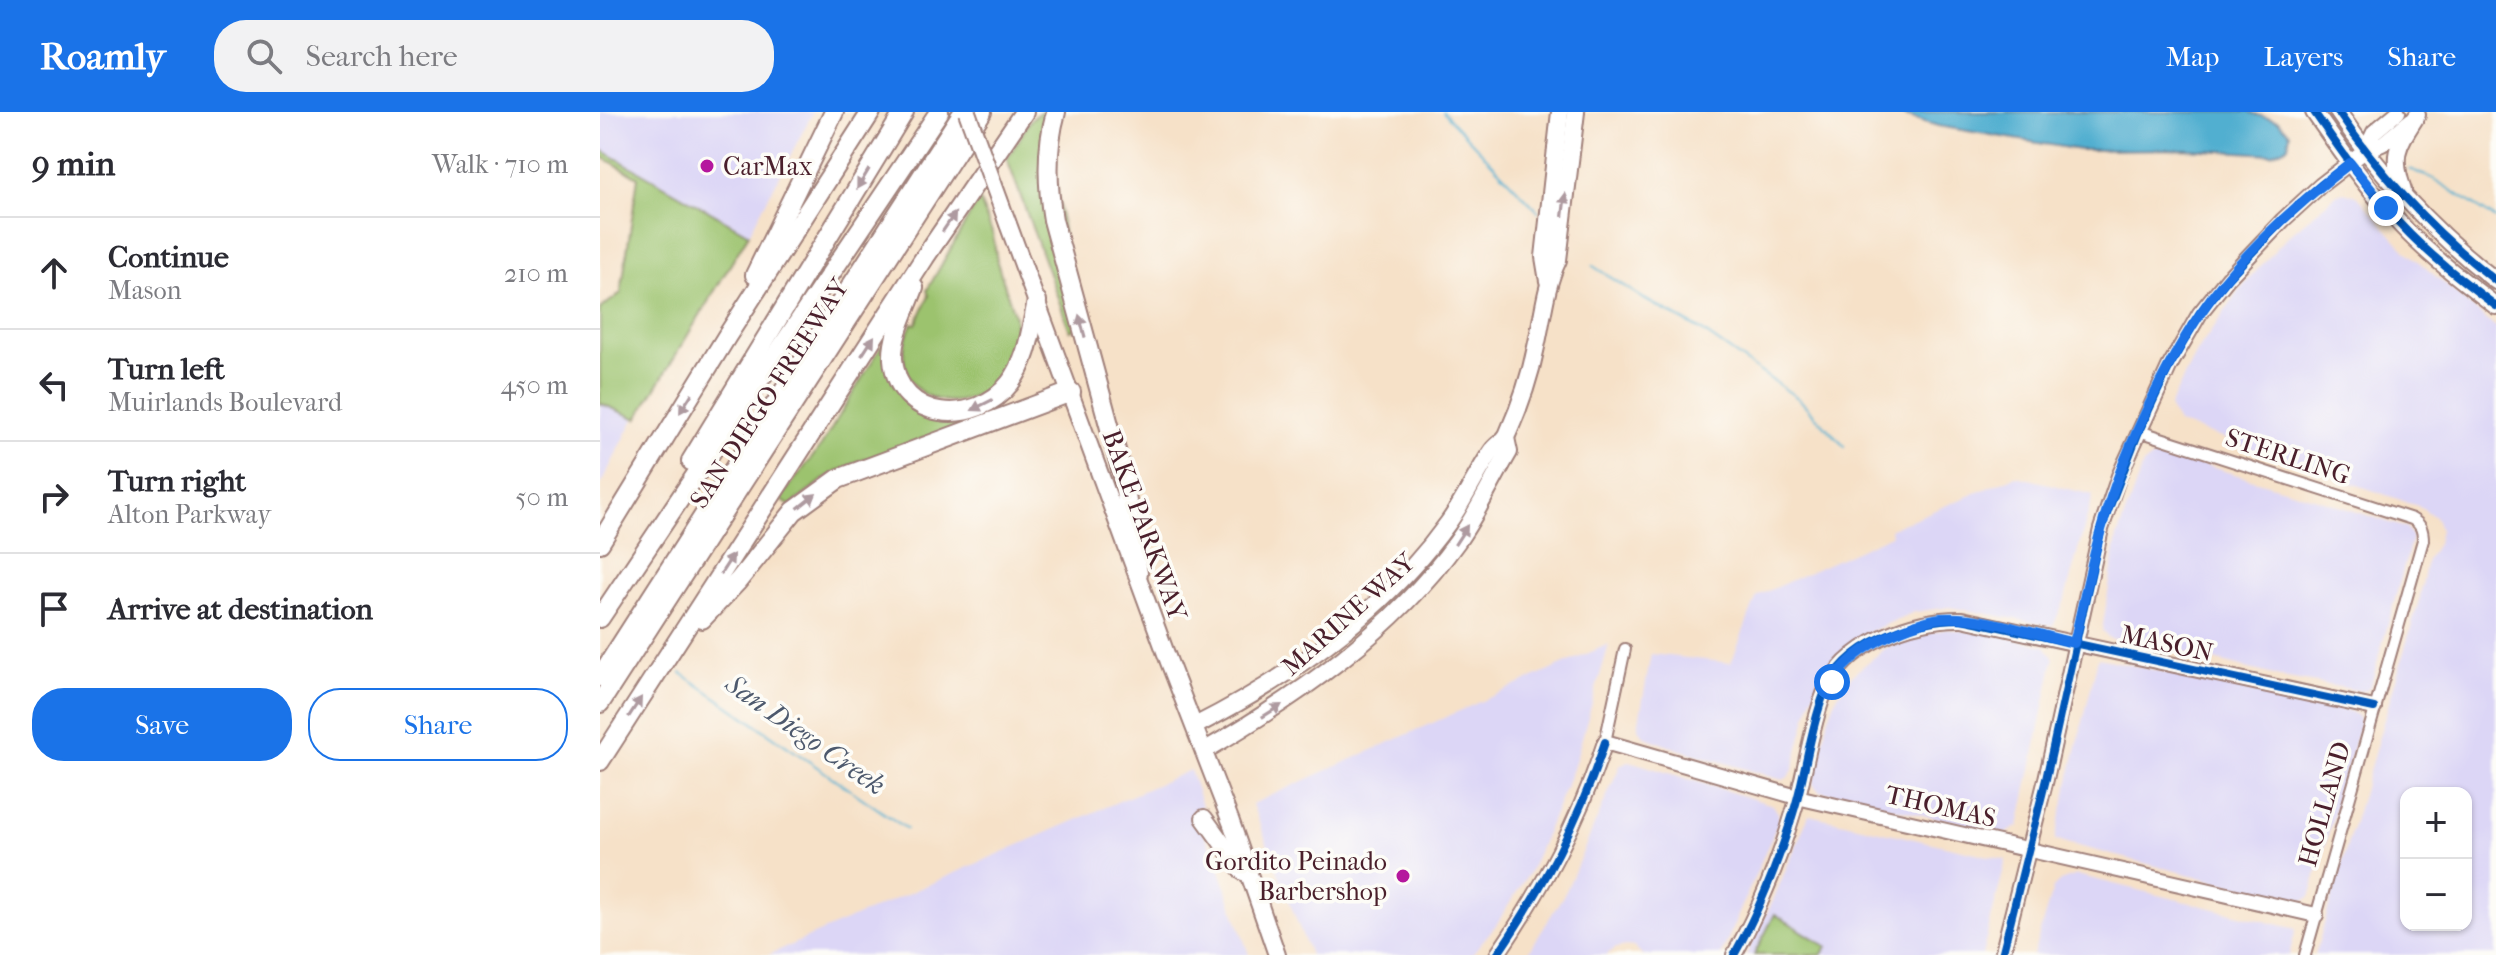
<!DOCTYPE html>
<meta charset="utf-8">
<style>
body{margin:0;font-family:"IM FELL French Canon",serif;background:#f2f2f3;color:#2b2b33}
.controls{position:absolute;right:24px;bottom:24px;display:grid;overflow:hidden;border-radius:16px;box-shadow:0 2px 6px #0004}
.controls button{width:72px;height:72px;display:grid;place-items:center;padding:0;border:0;border-bottom:2px solid #e1e1e2;background:#fff;color:#2b2b33;font:40px sans-serif}
.stop{position:absolute;width:24px;height:24px;margin:-18px;border:6px solid #1a73e8;border-radius:50%;background:#fff}
.stop.end{background:#1a73e8;border-color:#fff;box-shadow:0 2px 8px #0008}
.list{margin:0;padding:0;list-style:none}
h2{display:flex;justify-content:space-between;align-items:center;height:104px;margin:0;padding:0 32px;font-size:34px}
h2 small{font-size:26px;font-weight:400;color:#7c7c81}
.list li{display:grid;grid-template-columns:52px 1fr auto;gap:24px;align-items:center;box-sizing:border-box;height:112px;padding:0 32px;border-top:2px solid #e1e1e2}
.list b{display:block;font-size:30px;white-space:nowrap}
.list p{margin:0;font-size:26px;white-space:nowrap;color:#7c7c81}
.list em{font-size:26px;font-style:normal;color:#7c7c81}
.actions{display:flex;gap:16px;padding:24px 32px}
.actions a{flex:1;padding:18px 0;border:2px solid #1a73e8;border-radius:32px;text-align:center;font-size:28px;color:#1a73e8}
.actions .main{background:#1a73e8;color:#fff}
.icon{flex:none;width:44px;height:44px;fill:none;stroke:currentColor;stroke-width:2;stroke-linecap:round;stroke-linejoin:round}
.map{position:relative;flex:none;width:1896px;height:843px;overflow:hidden}
header{display:flex;align-items:center;gap:48px;box-sizing:border-box;height:112px;padding:0 40px;background:#1a73e8;color:#fff}
header strong{font-size:38px}
nav{display:flex;gap:44px;margin-inline-start:auto;font-size:28px}
.search{width:560px;height:72px;background:#f2f2f3;display:flex;align-items:center;gap:20px;box-sizing:border-box;padding:0 28px;border-radius:32px;color:#7c7c81;font-size:30px}
main{display:flex}
aside{flex:1;background:#fff}
.map>svg:first-child{display:block}
.built{fill:#dcd6f6;fill-rule:evenodd}
.green{fill:#9cc36e;stroke:#73714c;stroke-width:2}
.water{fill:#51afd0;stroke:#4e677e;stroke-width:2}
.lines{fill:none;stroke-linecap:round;stroke-linejoin:round}
.stream{stroke:#51afd0;stroke-width:2}
.street-casing{stroke:#a0807a;stroke-width:14}
.secondary-casing{stroke:#a0807a;stroke-width:18}
.primary-casing{stroke:#a0807a;stroke-width:20}
.highway-casing{stroke:#a0807a;stroke-width:22}
.street{stroke:#fff;stroke-width:10}
.secondary{stroke:#fff;stroke-width:14}
.primary{stroke:#fff;stroke-width:16}
.highway{stroke:#fff;stroke-width:18}
.primary-bridge-casing{stroke:#a0807a;stroke-width:20;stroke-linecap:butt}
.primary-bridge{stroke:#fff;stroke-width:16}
.cycleway-casing{stroke:#fdfcf7;stroke-width:13}
.cycleway{stroke:#0057b8;stroke-width:8}
.oneway{fill:#ae9aa0}
.route{stroke:#1a73e8;stroke-width:10}
.poi-dot{fill:#b5179e;stroke:#fdfcf7;stroke-width:3}
.labels{text-anchor:middle;stroke-width:7;stroke-linejoin:round;paint-order:stroke}
.poi-label{font-size:26px;fill:#4a1f2b;stroke:#fdfcf7;text-anchor:start}
.street-label{font-size:26px;fill:#4a1f2b;stroke:#fdfcf7}
.water-label{font-size:28px;font-style:italic;fill:#4d596d;stroke:#fdfcf7}
</style>
<header>
<strong>Roamly</strong>
<div class="search"><svg class="icon" aria-label="search" viewBox="0 0 24 24"><circle cx="10" cy="10" r="6"/><path d="M15 15l6 6"/></svg>Search here</div>
<nav><a>Map</a><a>Layers</a><a>Share</a></nav>
</header>
<main>
<aside>
<h2>9 min<small>Walk · 710 m</small></h2>
<ul class="list">
<li><svg class="icon" aria-label="ahead" viewBox="0 0 24 24"><path d="M12 20V5M6 11l6-6 6 6"/></svg><div><b>Continue</b><p>Mason</p></div><em>210 m</em></li>
<li><svg class="icon" aria-label="left" viewBox="0 0 24 24"><path d="M17 20v-9H6M10 6l-5 5 5 5"/></svg><div><b>Turn left</b><p>Muirlands Boulevard</p></div><em>450 m</em></li>
<li><svg class="icon" aria-label="right" viewBox="0 0 24 24"><path d="M7 20v-9h11M14 6l5 5-5 5"/></svg><div><b>Turn right</b><p>Alton Parkway</p></div><em>50 m</em></li>
<li><svg class="icon" aria-label="arrive" viewBox="0 0 24 24"><path d="M6 21V4h12l-3 4 3 4H6"/></svg><div><b>Arrive at destination</b></div></li>
</ul>
<div class="actions"><a class="main">Save</a><a>Share</a></div>
</aside>
<div class="map">
<svg width="1896" height="843" viewBox="0 0 1896 843">
<rect width="100%" height="100%" fill="#fdfcf7"/>
<filter id="ink" filterUnits="userSpaceOnUse"><feTurbulence type="fractalNoise" baseFrequency=".0125" numOctaves="2"/><feDisplacementMap in="SourceGraphic" scale="16" xChannelSelector="R" yChannelSelector="G"/><feConvolveMatrix kernelMatrix="1 2 1 2 8 2 1 2 1" color-interpolation-filters="sRGB"/></filter>
<filter id="wash" filterUnits="userSpaceOnUse"><feTurbulence type="fractalNoise" baseFrequency=".006" numOctaves="4" result="noise"/><feDisplacementMap in="SourceGraphic" scale="32" xChannelSelector="R" yChannelSelector="G"/><feGaussianBlur stdDeviation="1.8" result="paint"/><feColorMatrix in="noise" values="0 0 0 0 0 0 0 0 0 0 0 0 0 0 0 0 0 1.4 0 .05"/><feComposite in="paint" operator="in"/></filter>
<g filter="url(#wash)">
<rect width="100%" height="100%" fill="#f6e1c8"/>
<!-- built -->
<g class="built">
<path d="M0,0H213L149,122L0,37Z"/>
<path d="M1744,80L1757,84L1806,139L1896,216V843H1715L1820,485L1827,448L1837,432L1840,417L1836,406L1821,395L1578,311L1569,295L1596,241L1641,176L1688,124L1736,83ZM1806,681H1866V813H1806Z"/>
<path d="M0,291L34,307L0,374Z"/>
<path d="M1561,340L1727,390L1806,416L1810,421L1812,426L1771,573L1766,578L1762,579L1682,565L1590,542L1509,526L1502,519L1517,425L1543,353Z"/>
<path d="M1416,364L1493,383L1464,490L1453,514L1350,495L1314,500L1271,519L1247,535L1224,561L1212,585L1193,658L1188,665L1183,668L1078,637L1045,625L1041,620L1038,615L1051,542L1131,551L1157,484L1291,423L1290,417Z"/>
<path d="M1346,517L1387,521L1445,534L1454,547L1419,714L1405,722L1219,679L1213,672L1229,605L1236,586L1252,563L1286,536L1309,526Z"/>
<path d="M1009,532L973,657L930,759L896,813L871,843H710L652,692Z"/>
<path d="M1498,546L1752,600L1758,605L1760,611L1710,785L1704,789L1634,774L1455,728Z"/>
<path d="M1029,649L1173,693L1178,701L1179,708L1121,843H1043L1034,835L1026,834L1016,836L1006,843H927L966,779L1020,654Z"/>
<path d="M590,658L602,694L593,698L616,747L649,843H431L423,839L410,843H168Z"/>
<path d="M1209,703L1406,748L1382,843H1146L1170,795Z"/>
<path d="M1477,763L1696,817L1689,843H1433L1453,776L1460,769Z"/>
</g>
<!-- green -->
<g class="green">
<path d="M440,0H449L447,9L477,216L470,219L407,47L431,7Z"/>
<path d="M0,37L149,122L37,307L0,291V197L21,181L38,65L0,44Z"/>
<path d="M379,87L393,123L397,150L415,205V230L409,238L415,240C379,325 274,290 312,211L316,212L329,184L327,178Z"/>
<path d="M282,233L286,235L294,272L358,306L361,313L257,350L227,365L190,394L180,387L221,334Z"/>
<path d="M1175,802L1227,835L1221,843H1154Z"/>
</g>
<!-- water -->
<path class="water" d="M1292,0H1647L1678,9L1690,21L1688,34L1672,42L1587,37L1480,38L1338,14Z"/>
<g class="lines">
<!-- stream -->
<g class="stream">
<path d="M843,0L938,99"/>
<path d="M1809,57L1832,66L1896,107"/>
<path d="M993,154L1044,187L1099,217L1199,287L1245,335"/>
<path d="M81,561L307,717"/>
</g>
</g>
</g>
<g filter="url(#ink)">
<g class="lines">
<!-- street casing -->
<g class="street-casing">
<g id="street">
<path d="M1539,319L1812,407C1821,412 1823,418 1823,428L1705,843"/>
<path d="M1005,630L1025,537"/>
</g>
</g>
<!-- secondary casing -->
<g class="secondary-casing">
<g id="secondary">
<path d="M1765,39L1774,20L1798,0"/>
<path d="M897,843C944,774 979,709 1005,630L1197,685L1716,803"/>
<path d="M1134,843C1160,797 1180,746 1195,695C1206,658 1210,618 1224,582C1244,531 1313,506 1362,507L1774,596"/>
<path d="M1402,843L1446,667L1501,417L1519,364L1569,255L1600,201L1628,166L1683,108L1721,73L1765,39L1782,32L1811,8"/>
</g>
</g>
<!-- primary casing -->
<g class="primary-casing">
<g id="primary">
<path d="M1714,0C1741,39 1768,78 1801,113C1829,143 1863,169 1896,194"/>
<path d="M1738,0C1782,65 1834,121 1896,169"/>
<path d="M1803,78C1790,42 1798,33 1817,3"/>
<path d="M408,112L569,550L631,710L677,843"/>
<path d="M948,169L944,145L960,0"/>
<path d="M595,614C691,565 784,500 848,411C865,388 876,362 892,339C897,332 905,329 908,321C920,294 930,265 936,235C943,205 945,175 958,148L976,0"/>
<path d="M604,639C698,584 793,519 857,430C877,402 892,369 909,340L906,326"/>
<path d="M604,706L643,760"/>
</g>
</g>
<!-- highway casing -->
<g class="highway-casing">
<g id="highway">
<path d="M456,0C446,35 447,72 453,108L523,364L538,461"/>
<path d="M155,163L234,0"/>
<path d="M314,176C306,198 292,223 293,247C298,310 376,315 410,271C428,248 431,217 437,189"/>
<path d="M91,349L304,0"/>
<path d="M0,431L127,224L271,0"/>
<path d="M0,506L339,0"/>
<path d="M102,507L138,469L194,399L238,367L471,280"/>
<path d="M0,565L363,0"/>
<path d="M0,591L382,0"/>
<path d="M0,649L325,145L424,0"/>
</g>
</g>
<!-- street -->
<use href="#street" class="street"/>
<!-- secondary -->
<use href="#secondary" class="secondary"/>
<!-- primary -->
<use href="#primary" class="primary"/>
<!-- highway -->
<use href="#highway" class="highway"/>
<!-- primary-bridge casing -->
<g class="primary-bridge-casing">
<path id="primary-bridge" d="M367,0L408,112"/>
</g>
<!-- primary-bridge -->
<use href="#primary-bridge" class="primary-bridge"/>
<!-- cycleway casing -->
<g class="cycleway-casing">
<g id="cycleway">
<path d="M1714,0C1741,39 1768,78 1801,113C1829,143 1863,169 1896,194"/>
<path d="M1738,0C1782,65 1834,121 1896,169"/>
<path d="M897,843C944,774 979,709 1005,630"/>
<path d="M1134,843C1160,797 1180,746 1195,695C1206,658 1210,618 1224,582C1244,531 1313,506 1362,507L1774,596"/>
<path d="M1402,843L1446,667L1501,417L1539,319L1569,255L1600,201L1628,166L1683,108L1721,73L1750,51"/>
</g>
</g>
<!-- cycleway -->
<use href="#cycleway" class="cycleway"/>
</g>
<!-- one-way arrows -->
<defs><path id="oneway-solid" d="M-6-.8H1V-3.2L6.5 0L1 3.2V.8H-6Z" transform="scale(2)"/></defs>
<g class="oneway">
<use href="#oneway-solid" transform="translate(263 67) rotate(121)"/>
<use href="#oneway-solid" transform="translate(964 93) rotate(-83)"/>
<use href="#oneway-solid" transform="translate(349 110) rotate(-56)"/>
<use href="#oneway-solid" transform="translate(482 214) rotate(-105)"/>
<use href="#oneway-solid" transform="translate(268 234) rotate(-57)"/>
<use href="#oneway-solid" transform="translate(86 291) rotate(122)"/>
<use href="#oneway-solid" transform="translate(382 293) rotate(153)"/>
<use href="#oneway-solid" transform="translate(207 389) rotate(-38)"/>
<use href="#oneway-solid" transform="translate(861 423) rotate(-57)"/>
<use href="#oneway-solid" transform="translate(127 452) rotate(-57)"/>
<use href="#oneway-solid" transform="translate(35 595) rotate(-57)"/>
<use href="#oneway-solid" transform="translate(672 599) rotate(-32)"/>
</g>
</g>
<g class="lines" filter="url(#ink)">
<!-- route -->
<path class="route" d="M1232,570C1247,548 1265,535 1288,524C1305,516 1323,508 1341,506C1382,503 1434,522 1474,531C1483,493 1490,455 1501,418C1519,351 1561,260 1600,202C1636,147 1698,91 1750,51L1786,96"/>
</g>
<!-- markers -->
<g class="poi-dot">
<circle cx="107" cy="54" r="8"/>
<circle cx="803" cy="764" r="8"/>
</g>
<g class="labels">
<!-- poi labels -->
<g class="poi-label">
<text x="123" y="63">CarMax</text>
<text x="787" y="758" text-anchor="end">Gordito Peinado<tspan x="787" dy="30">Barbershop</tspan></text>
</g>
<!-- street labels -->
<g class="street-label">
<text transform="translate(169 281) rotate(-57)" y="9">SAN DIEGO FREEWAY</text>
<text transform="translate(1688 344) rotate(18)" y="9">STERLING</text>
<text transform="translate(545 413) rotate(70)" y="9">BAKE PARKWAY</text>
<text transform="translate(748 502) rotate(-42)" y="9">MARINE WAY</text>
<text transform="translate(1567 531) rotate(12)" y="9">MASON</text>
<text transform="translate(1724 692) rotate(-74)" y="9">HOLLAND</text>
<text transform="translate(1341 694) rotate(13)" y="9">THOMAS</text>
</g>
<!-- water labels -->
<g class="water-label">
<text transform="translate(206 622) rotate(35)" y="10">San Diego Creek</text>
</g>
</g>
</svg>
<div class="controls">
<button>+</button>
<button>−</button>
</div>
<div class="stop" style="left:1232px;top:570px"></div>
<div class="stop end" style="left:1786px;top:96px"></div>
</div>
</main>
